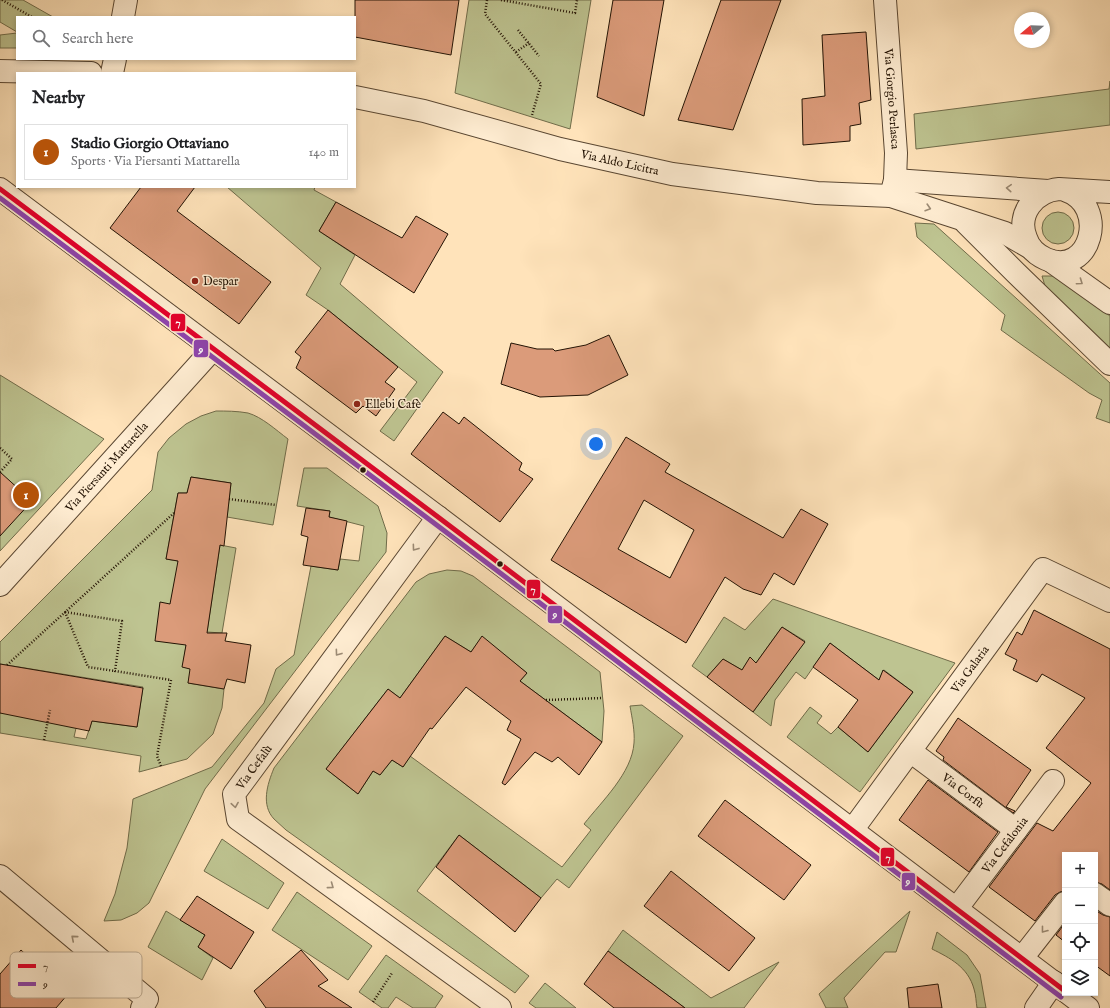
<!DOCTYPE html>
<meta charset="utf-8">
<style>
body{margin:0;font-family:"IM FELL English",serif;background:#f6f6f6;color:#202124}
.controls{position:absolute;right:12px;bottom:12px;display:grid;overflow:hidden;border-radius:0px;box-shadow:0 2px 6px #0003}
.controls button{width:36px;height:36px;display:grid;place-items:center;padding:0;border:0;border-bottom:1px solid #e0e0e0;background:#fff;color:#202124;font:20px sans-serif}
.compass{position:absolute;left:1014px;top:12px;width:36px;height:36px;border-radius:50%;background:#fff;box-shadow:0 2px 6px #0003;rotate:251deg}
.you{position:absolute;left:596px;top:444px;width:14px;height:14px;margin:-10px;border:3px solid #fff;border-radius:50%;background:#1a73e8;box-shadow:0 0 0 6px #1a73e833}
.badge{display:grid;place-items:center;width:26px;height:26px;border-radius:50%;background:#b45309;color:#fff;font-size:13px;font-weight:700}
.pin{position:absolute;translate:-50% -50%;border:2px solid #fff;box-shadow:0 1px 4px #0006}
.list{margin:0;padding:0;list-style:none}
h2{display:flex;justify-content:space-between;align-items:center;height:52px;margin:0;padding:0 16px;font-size:17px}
h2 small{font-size:13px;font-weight:400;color:#757577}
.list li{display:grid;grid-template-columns:26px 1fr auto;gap:12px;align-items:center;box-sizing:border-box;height:56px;margin:0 8px 8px;padding:0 8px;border:1px solid #e0e0e0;border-radius:0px}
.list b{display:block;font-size:15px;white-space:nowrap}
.list p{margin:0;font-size:13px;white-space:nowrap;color:#757577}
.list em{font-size:13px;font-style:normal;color:#757577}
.icon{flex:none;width:22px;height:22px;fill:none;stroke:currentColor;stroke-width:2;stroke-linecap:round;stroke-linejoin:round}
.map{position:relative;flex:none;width:1110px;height:1008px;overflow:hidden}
.search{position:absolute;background:#fff;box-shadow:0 2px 6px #0003;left:16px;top:16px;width:340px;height:44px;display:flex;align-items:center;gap:10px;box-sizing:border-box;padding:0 14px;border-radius:0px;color:#757577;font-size:15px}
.panel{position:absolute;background:#fff;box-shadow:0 2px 6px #0003;left:16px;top:72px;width:340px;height:116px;border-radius:0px}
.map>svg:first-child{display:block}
.green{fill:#bec491;stroke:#706c4a}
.building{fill:#db9b7a;stroke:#231304;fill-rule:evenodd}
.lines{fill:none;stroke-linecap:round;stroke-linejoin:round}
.minor-casing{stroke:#5a4732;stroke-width:24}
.path{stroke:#231304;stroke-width:2.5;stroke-dasharray:1 2;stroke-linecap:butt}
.minor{stroke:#ffedd2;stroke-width:22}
.bus-1-casing{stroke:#ffedd2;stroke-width:8}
.bus-2-casing{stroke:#ffedd2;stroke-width:8}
.bus-1{stroke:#e4002b;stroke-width:5}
.bus-2{stroke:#8e44ad;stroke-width:5}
.oneway{stroke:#9c8b75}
.poi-dot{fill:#8f2418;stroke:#ffedd2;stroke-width:1.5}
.bus-dot{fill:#231304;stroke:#ffedd2;stroke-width:1.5}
.labels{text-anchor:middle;stroke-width:3;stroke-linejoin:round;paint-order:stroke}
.street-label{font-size:12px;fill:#231304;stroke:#ffedd2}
.poi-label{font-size:12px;fill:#231304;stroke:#ffedd2;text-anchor:start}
.key{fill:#ffedd2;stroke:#bdac94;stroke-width:1}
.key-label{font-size:11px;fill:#231304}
.line-badge{stroke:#ffedd2;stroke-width:1.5}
.badge-label{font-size:11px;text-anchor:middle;font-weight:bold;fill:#fff}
</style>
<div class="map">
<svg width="1110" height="1008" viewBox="0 0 1110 1008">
<rect width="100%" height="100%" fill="#ffe3ba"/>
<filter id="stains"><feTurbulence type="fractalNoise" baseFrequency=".005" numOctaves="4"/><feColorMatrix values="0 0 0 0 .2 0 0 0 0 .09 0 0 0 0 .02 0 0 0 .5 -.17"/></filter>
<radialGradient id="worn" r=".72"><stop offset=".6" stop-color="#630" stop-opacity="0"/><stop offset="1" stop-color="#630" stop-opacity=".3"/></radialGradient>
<!-- green -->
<g class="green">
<path d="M0,0H23L53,17H17V32L0,22Z"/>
<path d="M469,0H591L570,129L455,93Z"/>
<path d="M17,33V48H0V35Z"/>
<path d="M1110,81V125L916,149L914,114L1109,89Z"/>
<path d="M227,187H315L314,190L336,202L319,231L355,255L340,284L443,372L394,441L380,431L417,382L328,310L306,295L321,268Z"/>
<circle cx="1058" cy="228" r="16"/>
<path d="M915,223L934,224L1110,383V423L1096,418L1102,400L1089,393L1001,330L1005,315L917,237Z"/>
<path d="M1042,276H1054L1110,316V350L1045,286Z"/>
<path d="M0,375L104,439L0,551Z"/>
<path d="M216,411C226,411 237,411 248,413C262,417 276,430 288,439L273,525L227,517L231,483L191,477L187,493H178L166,559L178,561L186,645L183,666L191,669L188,683L224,689L222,708L213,734L187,759L139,772L141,756L0,733V713L79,715L74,737L86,739L92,721L137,727L143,687L0,664V642L152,490L158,452L169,438L186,424L201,416Z"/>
<path d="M304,468H327L378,506L387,533L386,552L205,789L149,903L137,913L121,920L104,921L115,894L127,848L133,799L212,767L264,703L276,669L294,655L311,566L338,570L340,559L359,561L364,526L329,517L330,511L297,506Z"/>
<path d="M220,545L236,548L222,633L207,632Z"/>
<path d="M447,570L461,571L473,576L600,672L604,711L602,742L520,681L527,673L482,637L471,652L445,636L400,698L388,689L326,769L358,794L373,771L380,775L392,760L403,767L410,756L562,867L591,830L584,824C602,801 632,773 634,743C635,731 632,718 630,706L642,705L683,736L569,888L557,879L541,898L459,835L417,891L529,976L515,993L286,830C282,826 278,823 274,819C261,805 267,785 274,768L416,582L429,574Z"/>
<path d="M773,599L955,663L860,792L787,737L810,707L822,716L817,723L831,734L838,727L868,752L913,692L884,670L879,680L830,643L805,679L796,672L775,700L771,726L753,712L805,641L782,627L756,663L750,658L742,670L723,659L707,677L692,666L724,617L745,630Z"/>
<path d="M222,839L284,883L268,909L204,871Z"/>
<path d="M297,892L372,946L348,980L272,930Z"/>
<path d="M166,911L205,935L198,947L213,958L202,980L148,947Z"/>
<path d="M910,911L896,952H885L844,998L848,1008H826L819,994Z"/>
<path d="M623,930L711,998L779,962L744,1008H685L608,951Z"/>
<path d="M937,932L967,955L980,974L986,1008H977C976,1002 976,995 974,989C968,967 950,958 932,949Z"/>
<path d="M386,955L443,996L435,1008H413L396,997L388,1008H382L359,992Z"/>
<path d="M545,983L576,1008H536L529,1003Z"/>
</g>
<!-- building -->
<g class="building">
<path d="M355,0H459L451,55L355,37Z"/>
<path d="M613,0H664L644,116L597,97Z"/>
<path d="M721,0H781L733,130L678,120Z"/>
<path d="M866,32L871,100L859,103L861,124L850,126V141L803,145L802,99L825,96L822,35Z"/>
<path d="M141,187H195L177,211L271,282L239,324L110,228Z"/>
<path d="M336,202L402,238L416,216L448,234L414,293L319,231Z"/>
<path d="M328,310L398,367L385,382L395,389L376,416L363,406L356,413L296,368L301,357L295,352Z"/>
<path d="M609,335L628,375L588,395L540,397L501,384L511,343L537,349H553L555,351L586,345Z"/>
<path d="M443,412L459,424L464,417L522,463L519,470L533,479L500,522L411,454Z"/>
<path d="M626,437L670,464L665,472L783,538L801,509L828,524L794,585L774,573L761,595L743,589L725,577L686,643L551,560ZM644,500L694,530L670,578L618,549Z"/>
<path d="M0,472L32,501L0,536Z"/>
<path d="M191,477L231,483L224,546L220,545L207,633H227L225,641L251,645L245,683L227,679L224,689L188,683L190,669L182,667L186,645L155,641L160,602L170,604L178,561L166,559L178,493H187Z"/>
<path d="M306,508L330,511L329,517L347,521L338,570L303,565L308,537L301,535Z"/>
<path d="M1034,610L1110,649V890L1102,884L1095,882V855H1065V891L1060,892L1055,895L1035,921L989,887L1037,823L1053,831L1091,783L1046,748L1085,698L1042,674L1037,682L1013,670L1017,660L1005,654L1017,632L1022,635Z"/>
<path d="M782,627L805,642L753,712L707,677L723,659L742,670L750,657L756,663Z"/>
<path d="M445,636L471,652L482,636L527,673L520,681L602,742L579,775L558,757L552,762L535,752L505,785L502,783L521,739L507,730L511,721L466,687L432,729L430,728L403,767L392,760L380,775L373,771L358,794L326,769L388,689L400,698Z"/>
<path d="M830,643L879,680L883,670L913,692L868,752L838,727L858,700L813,667Z"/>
<path d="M0,664L143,688L137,727L92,721L89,731L0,713Z"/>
<path d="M958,718L1031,770L1006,807L1015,811L1013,813L943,760L944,757L936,751Z"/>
<path d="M928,780L998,832L969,872L899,820Z"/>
<path d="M725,800L811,865L784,900L698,836Z"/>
<path d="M459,835L541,898L515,932L436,867Z"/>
<path d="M671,871L755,938L729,971L644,906Z"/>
<path d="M197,896L254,932L231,969L198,947L205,935L180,920Z"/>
<path d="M1095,910L1103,915L1110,917V976L1095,965Z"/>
<path d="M1065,923V942L1056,935Z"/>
<path d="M21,950L68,994L56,1008H0V974Z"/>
<path d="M301,950L328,980L318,986L352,1008H266L254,991Z"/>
<path d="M608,951L685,1008H614L584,984Z"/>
<path d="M938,984L942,1008H909L907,988Z"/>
</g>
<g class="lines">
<!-- minor casing -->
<g class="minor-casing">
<g id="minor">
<path id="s1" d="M885,0L896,153L895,180L891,196"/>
<path d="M123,17L126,0"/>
<path d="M0,71L91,73"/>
<path d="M112,73L115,59"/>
<path id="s2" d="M355,97L424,111L560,149L672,174L817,193L891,196L1005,233L1031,248"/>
<path d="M895,180L1048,191"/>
<path d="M0,189L438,517L1065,991"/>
<path d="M1065,190C1110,205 1091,278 1046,259C1037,255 1029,248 1026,238C1016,214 1035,191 1059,189L1110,192"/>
<path d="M966,223L1016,273L1110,364"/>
<path d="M1051,261L1110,303"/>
<path d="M438,517L234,794L238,819L500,1008"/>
<path id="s3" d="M0,585L213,349"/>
<path id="s4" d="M910,751L1016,830"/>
<path id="s5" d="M853,829L1043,569L1110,601"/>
<path d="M0,876L147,999L142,1008"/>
<path d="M1095,894L1110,905"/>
<path id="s6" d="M957,908L1053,781"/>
<path d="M1022,958L1065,903"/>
<path d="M1068,993L1088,1008"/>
<path d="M1036,1008L1054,982"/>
</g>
</g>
<!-- path -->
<g class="path">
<path d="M2,0L32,17"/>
<path d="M487,0L485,14L541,84L532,115"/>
<path d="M501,0L575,13L577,0"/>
<path d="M518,30L539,56"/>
<path d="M516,52L529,43"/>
<path d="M0,448L12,459L0,472"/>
<path d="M229,499L276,505"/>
<path d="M65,612L122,621L115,671L171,680L157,756L161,766"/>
<path d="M65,612L88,667L115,671"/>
<path d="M7,665L174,513"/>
<path d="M546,700L602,698"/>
<path d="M44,740L50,710"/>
<path d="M373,1002L392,973"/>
</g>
<!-- minor -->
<use href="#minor" class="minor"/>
<!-- bus-1 casing -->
<g class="bus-1-casing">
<path id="bus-1" d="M0,189L438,517L1065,991"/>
</g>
<!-- bus-2 casing -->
<g class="bus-2-casing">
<path id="bus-2" d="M0,198L434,523L1061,997"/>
</g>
<!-- bus-1 -->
<use href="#bus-1" class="bus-1"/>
<!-- bus-2 -->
<use href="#bus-2" class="bus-2"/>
</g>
<!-- one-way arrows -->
<defs><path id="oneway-chevron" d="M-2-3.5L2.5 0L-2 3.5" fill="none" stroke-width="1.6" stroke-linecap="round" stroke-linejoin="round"/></defs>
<g class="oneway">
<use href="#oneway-chevron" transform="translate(1009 188) rotate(-176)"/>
<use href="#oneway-chevron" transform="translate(928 208) rotate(17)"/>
<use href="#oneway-chevron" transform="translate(1080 282) rotate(35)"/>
<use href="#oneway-chevron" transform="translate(415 548) rotate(126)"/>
<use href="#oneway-chevron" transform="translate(338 653) rotate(126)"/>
<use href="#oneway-chevron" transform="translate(235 805) rotate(81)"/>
<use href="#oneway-chevron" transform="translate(331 886) rotate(36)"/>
<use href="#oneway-chevron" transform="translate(1044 930) rotate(128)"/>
<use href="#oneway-chevron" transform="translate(74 938) rotate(-140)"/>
</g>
<!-- markers -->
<g class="poi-dot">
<circle cx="195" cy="281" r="4"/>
<circle cx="357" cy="404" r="4"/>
</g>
<g class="bus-dot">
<circle cx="363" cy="470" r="3.5"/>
<circle cx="500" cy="564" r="3.5"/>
</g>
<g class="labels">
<!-- street labels -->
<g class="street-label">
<text dy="4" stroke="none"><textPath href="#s1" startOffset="99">Via Giorgio Perlasca</textPath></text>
<text dy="4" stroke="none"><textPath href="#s2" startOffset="273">Via Aldo Licitra</textPath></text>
<text dy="4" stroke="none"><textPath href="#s3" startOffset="159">Via Piersanti Mattarella</textPath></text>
<text dy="4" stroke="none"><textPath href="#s5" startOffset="198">Via Galaria</textPath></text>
<text transform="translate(254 767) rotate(-54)" y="4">Via Cefalù</text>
<text dy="4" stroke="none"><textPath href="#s4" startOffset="66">Via Corfù</textPath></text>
<text dy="4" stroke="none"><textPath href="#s6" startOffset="79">Via Cefalonia</textPath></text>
</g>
<!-- poi labels -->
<g class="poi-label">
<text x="203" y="285">Despar</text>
<text x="365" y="408">Ellebi Cafè</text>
</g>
</g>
<!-- legend -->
<rect x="10" y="952" width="132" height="46" rx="6" class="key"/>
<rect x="18" y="964" width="18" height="4" fill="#e4002b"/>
<rect x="18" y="982" width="18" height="4" fill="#8e44ad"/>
<g class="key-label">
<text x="43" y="970">7</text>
<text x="43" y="988">9</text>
</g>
<g class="line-badge">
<rect x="170" y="313" width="16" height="19" rx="4" fill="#e4002b"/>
<rect x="193" y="339" width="16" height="19" rx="4" fill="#8e44ad"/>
<rect x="526" y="579" width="15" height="20" rx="4" fill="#e4002b"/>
<rect x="547" y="605" width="16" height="19" rx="4" fill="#8e44ad"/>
<rect x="880" y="847" width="15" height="20" rx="4" fill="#e4002b"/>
<rect x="901" y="872" width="15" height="19" rx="4" fill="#8e44ad"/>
</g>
<g class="badge-label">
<text x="178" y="326">7</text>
<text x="201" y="353">9</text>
<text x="533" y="593">7</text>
<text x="555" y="618">9</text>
<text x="888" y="861">7</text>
<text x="908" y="885">9</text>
</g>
<rect width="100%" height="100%" filter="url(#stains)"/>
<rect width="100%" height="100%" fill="url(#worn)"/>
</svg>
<div class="controls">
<button>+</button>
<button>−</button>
<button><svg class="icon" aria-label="locate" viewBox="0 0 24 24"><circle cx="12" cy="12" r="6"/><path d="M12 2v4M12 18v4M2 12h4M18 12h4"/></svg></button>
<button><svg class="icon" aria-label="layers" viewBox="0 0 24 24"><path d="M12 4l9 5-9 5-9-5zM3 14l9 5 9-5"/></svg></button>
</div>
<svg class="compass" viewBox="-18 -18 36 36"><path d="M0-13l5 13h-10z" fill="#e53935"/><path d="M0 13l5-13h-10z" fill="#757577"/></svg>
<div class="you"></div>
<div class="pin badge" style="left:26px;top:495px">1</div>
<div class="search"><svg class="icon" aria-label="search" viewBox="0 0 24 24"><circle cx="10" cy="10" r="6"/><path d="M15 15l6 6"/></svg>Search here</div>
<section class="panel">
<h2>Nearby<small></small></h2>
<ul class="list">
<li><span class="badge">1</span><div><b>Stadio Giorgio Ottaviano</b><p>Sports · Via Piersanti Mattarella</p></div><em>140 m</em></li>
</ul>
</section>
</div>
